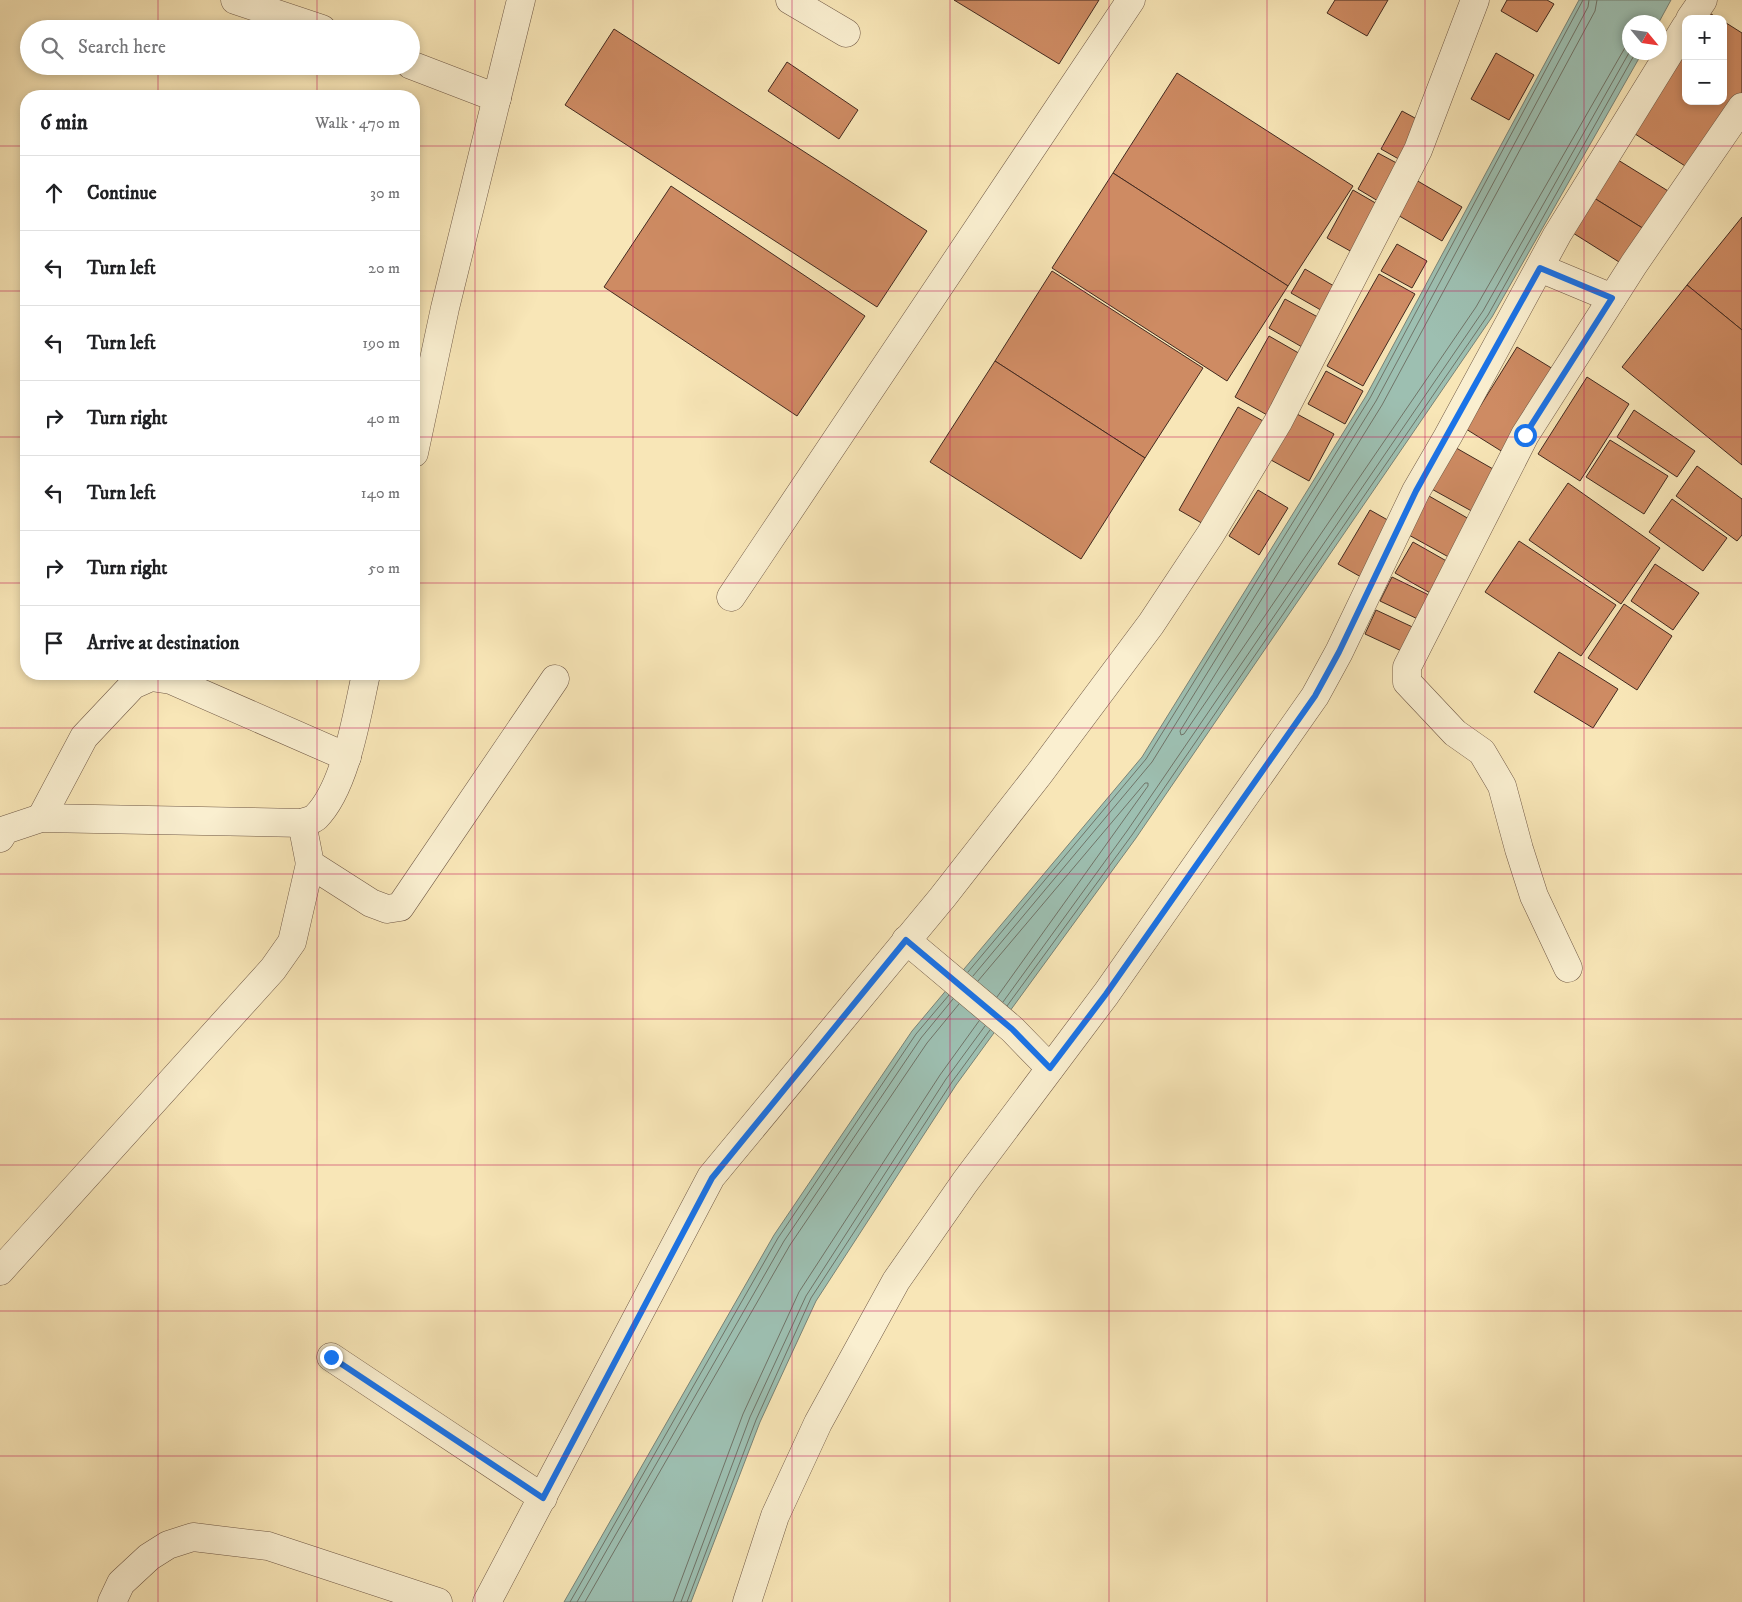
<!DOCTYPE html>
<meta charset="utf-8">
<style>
body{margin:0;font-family:"IM FELL DW Pica",serif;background:#f2f2f2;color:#202124}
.controls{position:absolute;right:15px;top:15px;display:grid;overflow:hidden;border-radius:10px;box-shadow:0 2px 8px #0003}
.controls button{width:45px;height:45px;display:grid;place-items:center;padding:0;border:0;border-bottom:1px solid #e0e0e0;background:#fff;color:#202124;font:25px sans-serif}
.compass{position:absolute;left:1622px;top:15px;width:45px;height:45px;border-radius:50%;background:#fff;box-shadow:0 2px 8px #0003;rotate:119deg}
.stop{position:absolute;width:15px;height:15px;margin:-11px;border:4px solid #1a73e8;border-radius:50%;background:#fff}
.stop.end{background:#1a73e8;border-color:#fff;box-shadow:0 1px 5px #0008}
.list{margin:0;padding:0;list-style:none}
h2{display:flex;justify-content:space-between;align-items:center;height:65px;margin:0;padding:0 20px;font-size:21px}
h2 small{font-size:16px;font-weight:400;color:#757577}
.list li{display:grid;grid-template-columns:32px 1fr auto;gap:15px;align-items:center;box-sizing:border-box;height:75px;padding:0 20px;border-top:1px solid #e0e0e0}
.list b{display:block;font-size:19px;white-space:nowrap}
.list em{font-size:16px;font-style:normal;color:#757577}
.icon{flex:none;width:28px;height:28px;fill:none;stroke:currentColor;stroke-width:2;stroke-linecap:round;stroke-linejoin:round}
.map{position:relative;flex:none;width:1742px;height:1602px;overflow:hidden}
.search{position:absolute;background:#fff;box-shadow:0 2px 8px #0003;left:20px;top:20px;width:400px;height:55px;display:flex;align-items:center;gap:12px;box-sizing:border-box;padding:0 18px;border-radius:28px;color:#757577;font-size:19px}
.panel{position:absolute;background:#fff;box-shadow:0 2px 8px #0003;left:20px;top:90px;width:400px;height:590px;border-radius:20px}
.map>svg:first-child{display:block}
.water{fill:#9dbfb1;stroke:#798377}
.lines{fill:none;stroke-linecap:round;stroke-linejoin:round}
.shore{stroke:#707468;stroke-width:1}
.building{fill:#ce8b63;stroke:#432a20}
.minor-casing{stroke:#705946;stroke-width:29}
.minor{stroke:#faefd0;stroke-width:28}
.route{stroke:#1a73e8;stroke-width:6}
.grid{fill:none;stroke:#c2185b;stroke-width:1;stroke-opacity:0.55}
</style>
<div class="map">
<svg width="1742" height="1602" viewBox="0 0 1742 1602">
<rect width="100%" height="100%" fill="#f8e6b7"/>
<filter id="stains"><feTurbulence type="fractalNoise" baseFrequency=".004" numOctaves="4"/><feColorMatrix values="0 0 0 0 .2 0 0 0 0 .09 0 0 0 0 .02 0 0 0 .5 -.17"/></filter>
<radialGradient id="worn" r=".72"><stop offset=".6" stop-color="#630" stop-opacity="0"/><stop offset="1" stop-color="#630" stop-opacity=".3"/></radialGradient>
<!-- water -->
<path class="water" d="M1579,0H1671L1659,22H1630V52L1642,53L1492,317L1136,838L956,1085L816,1301L760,1422L691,1602H564L774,1235L912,1031L1142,757L1366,396Z"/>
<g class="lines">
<!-- shore -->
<g class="shore">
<path d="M1597,0L1595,11L1382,405L1180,731L1181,735L1184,734L1476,307L1630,39"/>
<path d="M968,972L1146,759L1370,398L1583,0"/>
<path d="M973,976L1152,762L1376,401L1588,7L1589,0"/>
<path d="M978,981L1145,783H1148V786L997,997"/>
<path d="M1003,1002L1127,831L1483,311L1630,51"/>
<path d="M1007,1006L1132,835L1488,315L1636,52"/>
<path d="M570,1602L778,1238L916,1034L949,995"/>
<path d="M577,1602L784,1241L921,1038L953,999"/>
<path d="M585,1602L790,1245L927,1043L959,1004"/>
<path d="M673,1602L743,1414L799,1292L940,1075L979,1021"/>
<path d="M681,1602L750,1417L806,1296L946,1079L985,1026"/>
<path d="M687,1602L756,1420L811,1298L952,1082L990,1030"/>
</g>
</g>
<!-- building -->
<g class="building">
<path d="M954,0H1099L1059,64Z"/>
<path d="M1335,0H1388L1367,36L1327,13Z"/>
<path d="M1507,0H1547L1554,4L1537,32L1501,11Z"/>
<path d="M1708,12L1719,19H1704Z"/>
<path d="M1723,21L1742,33V94L1693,171L1632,132L1686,47V101H1723Z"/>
<path d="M614,29L927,231L877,307L565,105Z"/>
<path d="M1496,53L1534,75L1509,120L1471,99Z"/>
<path d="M787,62L858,110L839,139L768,91Z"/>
<path d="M1177,73L1353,186L1288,286L1113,173Z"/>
<path d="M1402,111L1426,124L1404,162L1381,149Z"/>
<path d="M1378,153L1404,167L1383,204L1358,189Z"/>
<path d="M1618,160L1673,194L1649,232L1594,198Z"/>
<path d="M1113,173L1288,286L1227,381L1052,268Z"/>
<path d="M1416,180L1462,207L1442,241L1396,214Z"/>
<path d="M671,186L865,316L797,416L604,287Z"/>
<path d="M1353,190L1379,205L1352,252L1327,238Z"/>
<path d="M1594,198L1649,232L1627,267L1573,233Z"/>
<path d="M1742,217V330L1687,285Z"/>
<path d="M1397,244L1427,261L1412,288L1381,271Z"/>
<path d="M1305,269L1339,289L1326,313L1291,293Z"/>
<path d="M1052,271L1203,368L1145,458L995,361Z"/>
<path d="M1379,274L1415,294L1363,386L1327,366Z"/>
<path d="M1687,285L1742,330V465L1622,367Z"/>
<path d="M1285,299L1325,321L1309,351L1269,328Z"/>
<path d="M1269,336L1302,355L1269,416L1235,397Z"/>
<path d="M1517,347L1558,372L1506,454L1466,429Z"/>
<path d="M995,361L1145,458L1081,559L930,462Z"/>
<path d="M1326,371L1363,391L1345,424L1308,404Z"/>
<path d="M1587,377L1629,404L1580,481L1538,454Z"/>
<path d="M1238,407L1272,426L1212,529L1179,510Z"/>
<path d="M1634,410L1695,451L1677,477L1617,437Z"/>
<path d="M1297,414L1334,434L1309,481L1271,460Z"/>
<path d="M1610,440L1668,476L1644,514L1586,477Z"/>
<path d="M1451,445L1500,473L1477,514L1428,487Z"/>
<path d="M1697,466L1742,499V535L1737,541L1676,496Z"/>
<path d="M1568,483L1660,548L1621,604L1529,540Z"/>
<path d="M1258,490L1288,508L1259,555L1229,536Z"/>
<path d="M1429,496L1476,523L1454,560L1407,534Z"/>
<path d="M1672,499L1727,538L1703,571L1649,532Z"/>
<path d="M1370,510L1393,523L1361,577L1338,564Z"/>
<path d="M1519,541L1616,605L1581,656L1485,592Z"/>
<path d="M1413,542L1450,563L1432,594L1395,573Z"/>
<path d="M1655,564L1699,593L1673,630L1631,601Z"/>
<path d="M1392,577L1435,598L1424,622L1380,601Z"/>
<path d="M1624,604L1672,636L1637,690L1588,658Z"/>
<path d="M1376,610L1419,630L1408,654L1365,634Z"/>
<path d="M1559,652L1618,689L1593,728L1534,692Z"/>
</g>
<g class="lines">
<!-- minor casing -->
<g class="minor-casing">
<g id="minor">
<path d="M235,0L322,29"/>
<path d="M790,0L846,33"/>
<path d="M1690,19L1703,0"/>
<path d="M411,65L497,98"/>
<path d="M1540,268L1612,298"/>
<path d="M414,453L445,308L521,0"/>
<path d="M731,597L1131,0"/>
<path d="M41,818L84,737L133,685L151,677L171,680L347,757"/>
<path d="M302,823L310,864L371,903L387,909L400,907L555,679"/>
<path d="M0,838L5,830L41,818L302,823C307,821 313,820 316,817C346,787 357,714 366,674"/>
<path d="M906,940L1012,1029L1050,1068"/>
<path d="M1568,968L1534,896L1519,849L1502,786L1482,752L1455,733L1407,682V667L1525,435L1634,264L1742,107"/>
<path d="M0,1271L273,969L292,942L310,864"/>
<path d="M331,1357L543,1498"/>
<path d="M112,1602L121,1583L149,1557L168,1545L193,1537L268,1546L438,1602"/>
<path d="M487,1602L711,1177L942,898L1039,774L1151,624L1210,535L1278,422L1418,150L1475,0"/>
<path d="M747,1602L775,1516L818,1423L896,1281L965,1182L1106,994L1315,696L1339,652L1416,491L1448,436L1557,235L1686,26"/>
</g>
</g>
<!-- minor -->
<use href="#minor" class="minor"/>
</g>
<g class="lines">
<!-- route -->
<path class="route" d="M331,1357L543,1498L712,1178L906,940L1012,1029L1050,1068L1106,994L1315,696L1339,652L1416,491L1540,268L1612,298L1525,435"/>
</g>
<!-- grid -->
<path class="grid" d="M158,0V29M317,0V29M475,0V1602M633,0V1602M792,0V1602M950,0V1602M1109,0V1602M1267,0V1602M1425,0V1602M1584,0V1602M158,66V96M317,66V96M0,146H26M414,146H1742M0,291H26M414,291H1742M0,437H26M414,437H1742M0,583H26M414,583H1742M158,674V1602M317,674V1602M0,728H1742M0,874H1742M0,1019H1742M0,1165H1742M0,1311H1742M0,1456H1742"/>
<rect width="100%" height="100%" filter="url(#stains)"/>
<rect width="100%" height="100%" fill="url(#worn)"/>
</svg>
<div class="controls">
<button>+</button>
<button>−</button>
</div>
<svg class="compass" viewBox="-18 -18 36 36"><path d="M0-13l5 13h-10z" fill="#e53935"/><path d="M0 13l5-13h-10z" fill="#757577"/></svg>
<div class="stop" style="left:1525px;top:435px"></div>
<div class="stop end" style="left:331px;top:1357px"></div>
<div class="search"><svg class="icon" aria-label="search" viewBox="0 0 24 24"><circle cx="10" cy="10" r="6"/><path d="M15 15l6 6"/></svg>Search here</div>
<section class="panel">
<h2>6 min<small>Walk · 470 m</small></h2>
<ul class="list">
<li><svg class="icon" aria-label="ahead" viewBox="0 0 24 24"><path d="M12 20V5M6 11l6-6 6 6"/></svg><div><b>Continue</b></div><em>30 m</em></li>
<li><svg class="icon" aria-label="left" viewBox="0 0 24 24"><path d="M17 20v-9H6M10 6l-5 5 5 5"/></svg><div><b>Turn left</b></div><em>20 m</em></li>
<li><svg class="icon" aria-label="left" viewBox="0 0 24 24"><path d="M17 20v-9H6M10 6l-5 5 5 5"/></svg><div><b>Turn left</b></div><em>190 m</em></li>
<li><svg class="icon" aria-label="right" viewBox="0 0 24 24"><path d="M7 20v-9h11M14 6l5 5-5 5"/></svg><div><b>Turn right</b></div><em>40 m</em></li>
<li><svg class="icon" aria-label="left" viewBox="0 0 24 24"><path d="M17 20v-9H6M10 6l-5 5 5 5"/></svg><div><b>Turn left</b></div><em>140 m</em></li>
<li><svg class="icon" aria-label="right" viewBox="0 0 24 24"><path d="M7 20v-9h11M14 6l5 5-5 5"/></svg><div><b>Turn right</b></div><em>50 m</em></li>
<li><svg class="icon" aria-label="arrive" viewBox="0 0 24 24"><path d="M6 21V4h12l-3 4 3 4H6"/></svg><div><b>Arrive at destination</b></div></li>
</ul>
</section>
</div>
